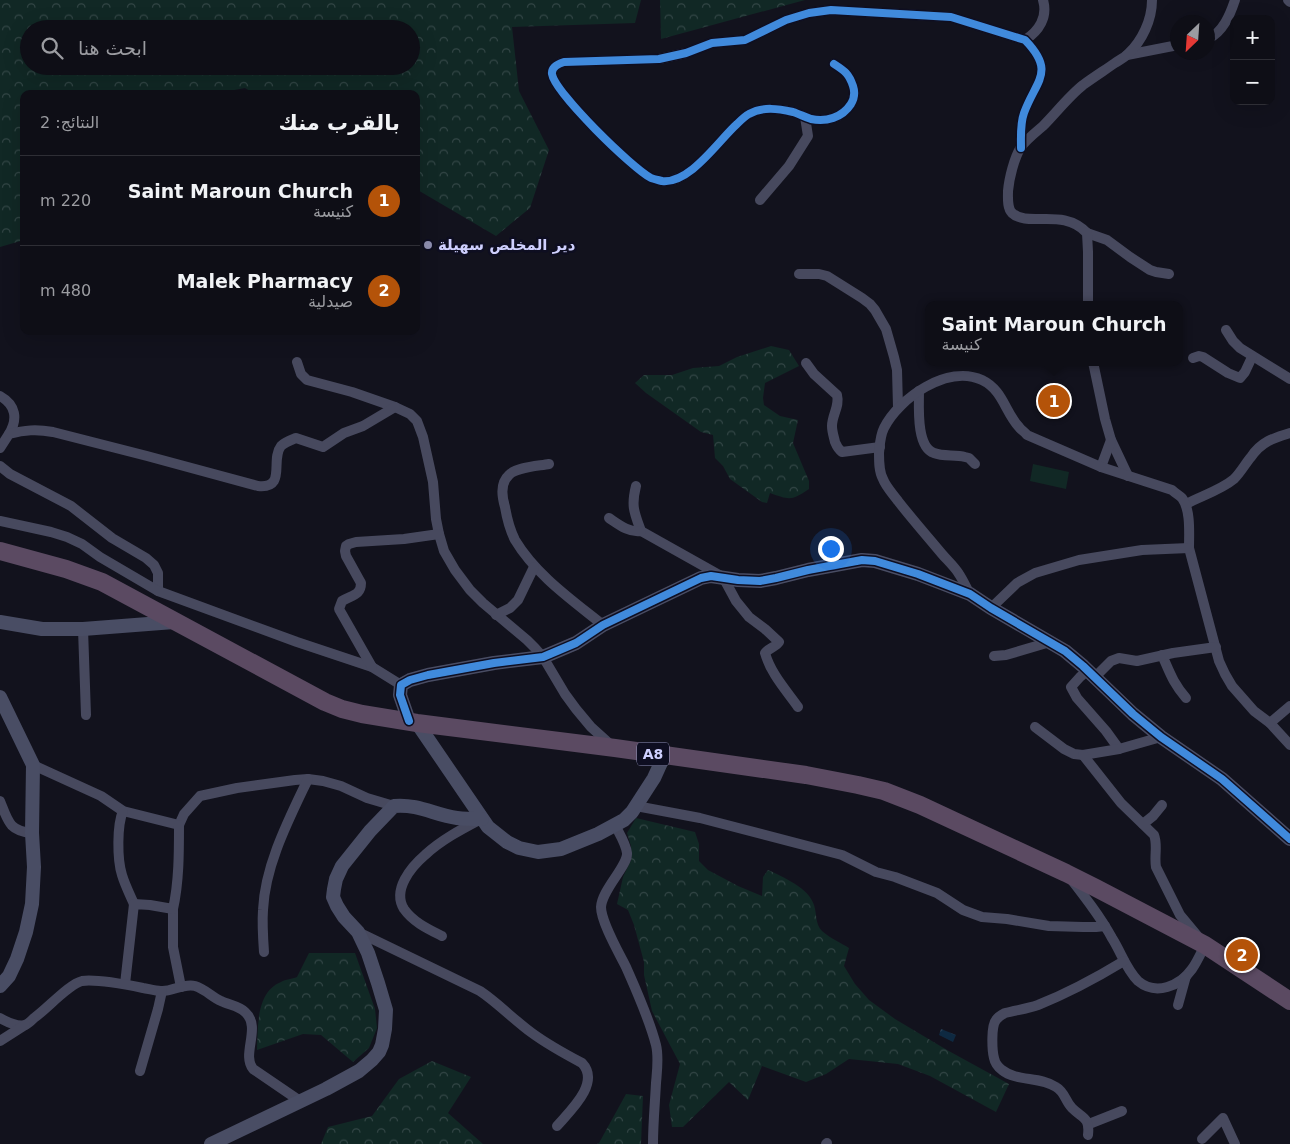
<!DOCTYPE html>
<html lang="ar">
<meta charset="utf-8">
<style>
body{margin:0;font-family:"DejaVu Sans","Noto Sans Arabic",sans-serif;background:#1c1c23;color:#f1f3f6;direction:rtl}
.controls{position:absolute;right:15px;top:15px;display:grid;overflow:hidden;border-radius:10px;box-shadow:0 5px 20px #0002}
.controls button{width:45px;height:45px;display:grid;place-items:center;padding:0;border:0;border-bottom:1px solid #2e2e35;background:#0e0e16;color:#f1f3f6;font:25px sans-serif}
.compass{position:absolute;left:1170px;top:15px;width:45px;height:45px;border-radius:50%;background:#0e0e16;box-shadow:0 5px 20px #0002;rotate:205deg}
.you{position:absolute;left:830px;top:548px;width:18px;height:18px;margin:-12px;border:4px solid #fff;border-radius:50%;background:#1a73e8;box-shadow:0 0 0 8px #1a73e833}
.badge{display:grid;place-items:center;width:32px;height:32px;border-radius:50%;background:#b45309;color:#fff;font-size:16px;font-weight:700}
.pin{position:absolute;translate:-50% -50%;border:2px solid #fff;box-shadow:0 1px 5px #0006}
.popup{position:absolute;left:925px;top:301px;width:258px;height:65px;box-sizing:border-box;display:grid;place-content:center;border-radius:10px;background:#0e0e16;filter:drop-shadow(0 1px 4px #0005);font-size:16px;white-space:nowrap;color:#9b9ca1}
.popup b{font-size:19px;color:#f1f3f6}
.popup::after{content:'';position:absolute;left:50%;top:100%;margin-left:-10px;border:10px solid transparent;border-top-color:#0e0e16}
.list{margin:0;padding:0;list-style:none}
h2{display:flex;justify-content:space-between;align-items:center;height:65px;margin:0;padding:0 20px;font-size:21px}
h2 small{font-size:16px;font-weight:400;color:#9b9ca1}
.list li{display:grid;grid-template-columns:32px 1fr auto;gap:15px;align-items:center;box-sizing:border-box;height:90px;padding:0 20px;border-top:1px solid #2e2e35}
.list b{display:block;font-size:19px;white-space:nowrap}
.list p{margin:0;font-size:16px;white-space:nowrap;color:#9b9ca1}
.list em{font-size:16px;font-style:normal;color:#9b9ca1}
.icon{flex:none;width:28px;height:28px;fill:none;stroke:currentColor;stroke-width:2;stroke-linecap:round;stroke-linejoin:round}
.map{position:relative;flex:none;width:1290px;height:1144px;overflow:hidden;direction:ltr}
.search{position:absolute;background:#0e0e16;box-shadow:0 5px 20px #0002;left:20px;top:20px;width:400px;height:55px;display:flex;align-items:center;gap:12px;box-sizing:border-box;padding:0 18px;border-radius:28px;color:#9b9ca1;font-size:19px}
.panel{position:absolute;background:#0e0e16;box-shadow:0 5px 20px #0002;left:20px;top:90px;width:400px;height:245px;border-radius:10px;direction:rtl}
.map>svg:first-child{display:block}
.grass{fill:#112825}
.forest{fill:url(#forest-crowns);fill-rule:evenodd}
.water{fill:url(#water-waves)}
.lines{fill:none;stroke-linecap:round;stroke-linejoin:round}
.street{stroke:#47495e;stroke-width:10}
.secondary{stroke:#494d64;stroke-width:14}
.highway{stroke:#5b4a62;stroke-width:18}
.cycleway-casing{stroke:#0e0e21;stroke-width:11}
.cycleway{stroke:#408adc;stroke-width:8}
.poi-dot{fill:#8d8eaf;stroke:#0e0e21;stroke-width:2}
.labels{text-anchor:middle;stroke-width:5;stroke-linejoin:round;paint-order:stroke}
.shield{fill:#0e0e21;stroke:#9596bc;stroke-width:1}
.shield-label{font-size:14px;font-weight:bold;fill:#cfd0fe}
.poi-label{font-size:15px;font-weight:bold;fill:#cfd0fe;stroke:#0e0e21;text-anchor:start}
</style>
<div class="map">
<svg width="1290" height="1144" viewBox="0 0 1290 1144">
<defs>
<pattern id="forest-crowns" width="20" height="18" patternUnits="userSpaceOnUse" patternTransform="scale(1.25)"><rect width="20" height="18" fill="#112825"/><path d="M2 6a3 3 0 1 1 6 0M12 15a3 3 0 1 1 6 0" fill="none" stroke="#334646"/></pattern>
<pattern id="water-waves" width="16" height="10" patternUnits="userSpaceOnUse" patternTransform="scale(1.25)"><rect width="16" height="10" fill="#0e2941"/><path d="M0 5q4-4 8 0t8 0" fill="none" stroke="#30475e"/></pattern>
</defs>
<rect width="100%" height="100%" fill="#12121d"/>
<!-- grass -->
<path class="grass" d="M1033,464L1069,472L1066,489L1030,481Z"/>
<!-- forest -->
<g class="forest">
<path d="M0,0H641L635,23L512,27L519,91L549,150L530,208L496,236L416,189V94H255L245,88L213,94H24V240L0,247ZM29,29H411V66H29Z"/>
<path d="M660,0H805L661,39Z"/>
<path d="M771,346L789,350L799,366L765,383L763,398L764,405L780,416L798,420L793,443L809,481V489C791,501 790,500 770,493L767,503L762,502L730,479L723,466L715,458L713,435L701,432L646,393L635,383L644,375H672L693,368L719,366L737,357Z"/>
<path d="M636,818L695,832L699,844V861L708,870L738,886L762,896L763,877L768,870C783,877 809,888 814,905C817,914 815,924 822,931C830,938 841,943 849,948L844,966L855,984L869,1000L895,1019L947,1050L1009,1084L996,1112L930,1076L898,1064L849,1059L826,1074L806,1082L762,1066L748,1100L729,1082L683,1127H672L669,1105L680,1064L652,1011L644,975V962L634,925L628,910L617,904L623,877L631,860V846L627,833Z"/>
<path d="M309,953H355L375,1009L377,1028L369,1048L353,1062L321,1035L303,1034L257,1050C258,1027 256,992 281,982C286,979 292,979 297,977Z"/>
<path d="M432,1061L471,1077L448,1113L483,1144H321L328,1127L372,1116L399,1079Z"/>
<path d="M626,1094L643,1096L641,1144H597L599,1143Z"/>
</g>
<!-- water -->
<path class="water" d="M941,1029L956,1035L953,1042L939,1035Z"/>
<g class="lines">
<!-- street -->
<g class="street">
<path d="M1288,0L1290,2"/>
<path d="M1208,39C1223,32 1230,15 1235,0"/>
<path d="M1025,40C1039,31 1048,17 1043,0"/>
<path d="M1127,55L1178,45"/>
<path d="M834,64C845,71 849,74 853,86C855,92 854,99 851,104C842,118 826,122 811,119C805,117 799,114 793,112C779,109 763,106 749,114C745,116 741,120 737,124C718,141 690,184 662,181C658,180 653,179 651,178C632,168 555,93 552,74C551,67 558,64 564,62L659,59L686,53L712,43L745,40L786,20L809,13L831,10L951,17L1025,40C1056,72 1036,80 1024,113C1020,124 1021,136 1021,148"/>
<path d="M760,200L789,166L808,136L805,117"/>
<path d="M1087,233L1107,240L1130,257L1150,270L1156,272L1169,274"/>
<path d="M799,274H819L827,276L862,298L870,304L875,310L886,329L894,357L897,370L898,407"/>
<path d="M1088,305V252L1087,233C1063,207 1028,228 1012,213C1007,208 1008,198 1008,191C1009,179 1014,158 1021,147C1027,139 1036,132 1043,126C1056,113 1069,96 1083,85C1094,77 1105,70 1115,63C1119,60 1124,58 1128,54C1142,41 1152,20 1152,0"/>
<path d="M1226,330L1233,341L1240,348L1290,379"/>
<path d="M1193,358L1199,356L1203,357L1228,373L1240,378L1245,372L1252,357"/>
<path d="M297,362L301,374L307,380L352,392L395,407L410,414L417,421L423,437L433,482L436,519L439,534L444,551L455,570L470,590L483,603L527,640L535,648L543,657L565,694L576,709L591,727L612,746"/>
<path d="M1093,362L1105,419L1111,440L1128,476"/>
<path d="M806,363L814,374L837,395C840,406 832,415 832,426C832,432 834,437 835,442C837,447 838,449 842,452L880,447"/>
<path d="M919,391C919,406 916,447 934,453C944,457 955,454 965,457L969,458L975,464"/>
<path d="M0,396C16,405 18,419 9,434"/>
<path d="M0,448L9,434C25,430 36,429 53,432L147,456L258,486C287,489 270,460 281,446C285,442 291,440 296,438L323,447L344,433L363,426L395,407"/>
<path d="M549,464C539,466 516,467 509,475C500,483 502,497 505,507C507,519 510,530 515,540C536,575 572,600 603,625"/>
<path d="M0,466L10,474L71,506L112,538L146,558L154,565L158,573V591"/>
<path d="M1101,467L1111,440"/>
<path d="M636,486C631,506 634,512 641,531L723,577L736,601L749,617L765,629L779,642C776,647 769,648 765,653C771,674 786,690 798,707"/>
<path d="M1186,504C1201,496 1221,490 1234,479C1241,472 1245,464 1251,457C1261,442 1273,438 1290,433"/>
<path d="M609,518C618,524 629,533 641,531"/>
<path d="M0,521L51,532L67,537L82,544L100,557L158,591L297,642L372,667L401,685"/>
<path d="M970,594C966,587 963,580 959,574C954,566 947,560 942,554C927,536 912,519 898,501C893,494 886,487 883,479C879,472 879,462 879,453C880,444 880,436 884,428C899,398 948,364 982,380C1003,390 1005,412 1019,427C1021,430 1025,432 1027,435L1101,467L1172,490C1175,493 1179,495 1182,498C1191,510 1189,534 1189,548L1219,661L1225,674L1232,686L1254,711L1270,723L1290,745"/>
<path d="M991,608L1017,583L1035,573L1079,560L1142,550L1189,548"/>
<path d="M496,615L510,608L518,600L534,567"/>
<path d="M83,629L86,715"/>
<path d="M1162,655C1170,673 1173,683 1186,698"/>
<path d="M994,656L1006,655L1050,642"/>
<path d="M372,667L339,609L342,601C351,595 361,596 361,583L346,556L345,551L346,546L349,544L356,542L404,539L439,534"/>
<path d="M1088,670L1080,677L1071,687L1077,698L1106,731L1119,749"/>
<path d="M1095,677L1111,661L1119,658L1137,661L1173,653L1216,647"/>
<path d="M1270,723L1290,706"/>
<path d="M1035,727L1064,749L1074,754L1083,755L1119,749L1161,737"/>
<path d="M33,765L101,796L123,811L179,825L184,814L200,796L237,788L295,780L308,779L323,781L341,786L367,798L394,806"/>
<path d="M0,801C8,821 9,831 32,833"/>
<path d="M636,806L700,818L842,855L876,872L895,877L937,893L963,910L982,917L1007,919L1049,926L1083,927H1096L1105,926"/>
<path d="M123,811C117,825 117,859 122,875C125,885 130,895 134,904"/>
<path d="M1143,824L1153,816L1162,805"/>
<path d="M615,825C619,833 626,844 627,853C628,866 602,889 601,907C601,922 619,953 626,967C637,992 649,1018 656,1045C659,1057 657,1071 656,1083C655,1103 653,1124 653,1144"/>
<path d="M1070,878C1085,897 1100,916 1112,938C1121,952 1126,969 1138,981C1156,996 1180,986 1192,969C1197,962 1201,953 1205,945L1180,915L1156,867C1154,856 1158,845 1154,835L1121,803L1083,755"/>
<path d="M173,909V947L181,987"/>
<path d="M358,932L480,991C498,1003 514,1020 532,1033C547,1044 565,1054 582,1063C601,1083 570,1111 557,1126"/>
<path d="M442,936C428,929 413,922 404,909C392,890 411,867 425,855C441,840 462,829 481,819"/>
<path d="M264,952C263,938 262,924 263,910C265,865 289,819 308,779"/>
<path d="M125,984L134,904L150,905L173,909C179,882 179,853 179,825"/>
<path d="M1178,1005L1186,976"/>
<path d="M0,1018C7,1022 17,1027 25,1025C28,1024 32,1020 34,1018C47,1009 69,984 82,981C97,979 128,985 143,988C149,989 155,991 161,991C172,992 183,983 195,986C205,989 212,997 221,1001C229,1005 239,1006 245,1012C262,1027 241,1054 253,1069L300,1101"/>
<path d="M0,1041L25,1025"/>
<path d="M140,1071L158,1009L162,991"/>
<path d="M1089,1124L1122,1111"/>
<path d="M1088,1135C1090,1117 1083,1119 1072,1108C1065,1101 1065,1092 1056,1087C1040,1076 1017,1082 1002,1070C998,1067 995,1063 994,1058C992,1050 991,1026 996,1020C998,1017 1001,1015 1005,1013C1016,1010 1027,1009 1038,1005C1068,993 1096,978 1124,961"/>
<path d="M1202,1139L1223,1118L1235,1144"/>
<path d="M826,1144L827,1143"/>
</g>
<!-- secondary -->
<g class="secondary">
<path d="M0,622L42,629H83L174,622"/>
<path d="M0,697L33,765L32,833L34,867L32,904L26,932L17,959L9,976L0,986"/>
<path d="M409,721L400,695L401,685L410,680L428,675L494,663L543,657L576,643L603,625L701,578L711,576L738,580L760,581L776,578L808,570L862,560L875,561L918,574L970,594L991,608L1065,651L1083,666L1133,714L1161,737L1222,779L1290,839"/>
<path d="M417,723L488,827L507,842L519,848L538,852L561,849L598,834L624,820L632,812L654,778L664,756"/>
<path d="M211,1144L326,1089L359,1071L372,1060L379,1052L382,1045L385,1029L386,1010L378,983L368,953L358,932L344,917L337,906L333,897L334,889L336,879L342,866L370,831L394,806C420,804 434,815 457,818C465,819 474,819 482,819"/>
</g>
<!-- highway -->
<path class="highway" d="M0,551L66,569L102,582L325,702L342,709L362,714L417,723L615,748L806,775L858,785L884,791L920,805L1066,873L1096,888L1205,945L1290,1001"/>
<!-- cycleway casing -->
<g class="cycleway-casing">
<g id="cycleway">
<path d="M834,64C845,71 849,74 853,86C855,92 854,99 851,104C842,118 826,122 811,119C805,117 799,114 793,112C779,109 763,106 749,114C745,116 741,120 737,124C718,141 690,184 662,181C658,180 653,179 651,178C632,168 555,93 552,74C551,67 558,64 564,62L659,59L686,53L712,43L745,40L786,20L809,13L831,10L951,17L1025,40C1056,72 1036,80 1024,113C1020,124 1021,136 1021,148"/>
<path d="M409,721L400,695L401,685L410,680L428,675L494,663L543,657L576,643L603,625L701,578L711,576L738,580L760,581L776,578L808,570L862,560L875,561L918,574L970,594L991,608L1065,651L1083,666L1133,714L1161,737L1222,779L1290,839"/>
</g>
</g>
<!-- cycleway -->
<use href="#cycleway" class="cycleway"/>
</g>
<!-- markers -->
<circle class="poi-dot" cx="428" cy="245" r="5"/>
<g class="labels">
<!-- shield labels -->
<rect class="shield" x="637" y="742.5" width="32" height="23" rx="4"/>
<g class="shield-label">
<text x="653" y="759">A8</text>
</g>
<!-- poi labels -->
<g class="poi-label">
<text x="438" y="250">دير المخلص سهيلة</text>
</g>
</g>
</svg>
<div class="controls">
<button>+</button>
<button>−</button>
</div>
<svg class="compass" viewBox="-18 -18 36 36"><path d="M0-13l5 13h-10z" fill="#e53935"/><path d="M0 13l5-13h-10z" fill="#9b9ca1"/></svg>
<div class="you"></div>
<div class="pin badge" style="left:1054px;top:401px">1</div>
<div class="popup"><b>Saint Maroun Church</b>كنيسة</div>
<div class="pin badge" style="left:1242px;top:955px">2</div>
<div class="search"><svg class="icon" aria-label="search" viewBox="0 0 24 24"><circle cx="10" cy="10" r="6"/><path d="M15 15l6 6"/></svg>ابحث هنا</div>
<section class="panel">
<h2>بالقرب منك<small>النتائج: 2</small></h2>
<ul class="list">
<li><span class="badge">1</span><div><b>Saint Maroun Church</b><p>كنيسة</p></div><em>220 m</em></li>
<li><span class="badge">2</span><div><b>Malek Pharmacy</b><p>صيدلية</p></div><em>480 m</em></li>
</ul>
</section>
</div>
